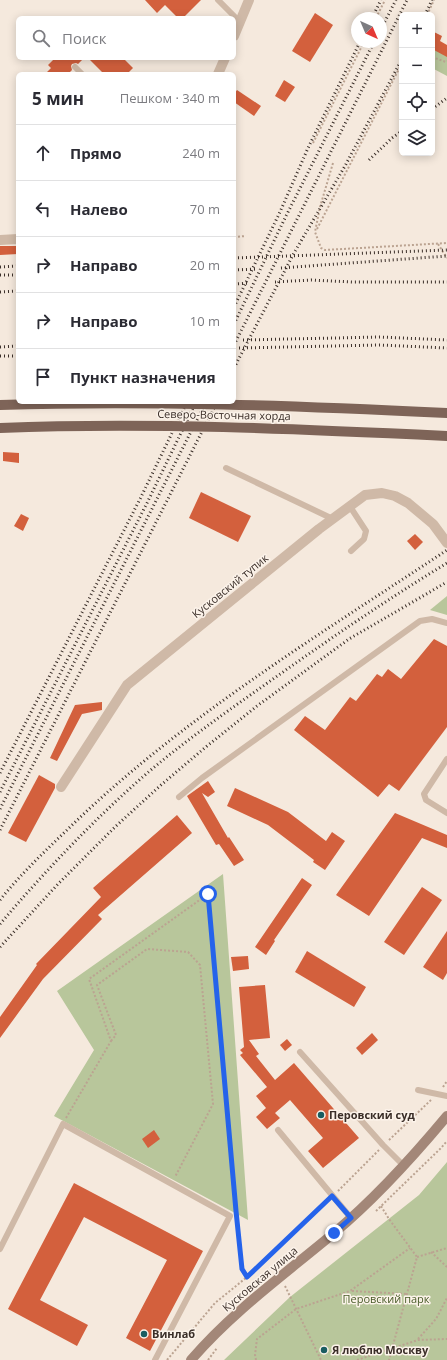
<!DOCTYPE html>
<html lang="ru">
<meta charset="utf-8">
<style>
body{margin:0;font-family:"Open Sans",sans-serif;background:#f2f2f3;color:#2b2b33}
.controls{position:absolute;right:12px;top:12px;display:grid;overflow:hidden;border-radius:6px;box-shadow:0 2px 10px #0003}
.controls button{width:36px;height:36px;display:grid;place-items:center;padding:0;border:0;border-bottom:1px solid #e1e1e2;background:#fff;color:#2b2b33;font:20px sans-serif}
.compass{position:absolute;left:351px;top:12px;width:36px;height:36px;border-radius:50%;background:#fff;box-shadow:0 2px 10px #0003;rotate:136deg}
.stop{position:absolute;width:12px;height:12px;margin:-9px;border:3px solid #2563eb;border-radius:50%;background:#fff}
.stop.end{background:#2563eb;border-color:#fff;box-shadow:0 1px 4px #0008}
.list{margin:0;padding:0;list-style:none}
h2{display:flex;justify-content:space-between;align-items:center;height:52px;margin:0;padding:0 16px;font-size:17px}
h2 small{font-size:13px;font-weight:400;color:#7c7c81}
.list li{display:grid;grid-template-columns:26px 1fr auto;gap:12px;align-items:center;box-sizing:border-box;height:56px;padding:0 16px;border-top:1px solid #e1e1e2}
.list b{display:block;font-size:15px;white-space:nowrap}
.list em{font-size:13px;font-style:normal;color:#7c7c81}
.icon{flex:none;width:22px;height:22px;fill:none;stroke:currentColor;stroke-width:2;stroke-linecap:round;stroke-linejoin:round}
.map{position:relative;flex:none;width:447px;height:1360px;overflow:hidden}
.search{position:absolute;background:#fff;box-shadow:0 2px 10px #0003;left:16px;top:16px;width:220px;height:44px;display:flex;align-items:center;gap:10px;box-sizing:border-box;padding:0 14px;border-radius:6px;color:#7c7c81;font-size:15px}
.panel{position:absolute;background:#fff;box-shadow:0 2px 10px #0003;left:16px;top:72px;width:220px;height:332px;border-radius:6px}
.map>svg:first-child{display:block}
.green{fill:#b8c69b}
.building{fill:#d3603d}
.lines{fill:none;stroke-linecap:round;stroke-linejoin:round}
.path{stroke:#bba391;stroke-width:2;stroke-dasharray:2 2;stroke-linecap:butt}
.lane{stroke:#cfb9a7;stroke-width:6}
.street{stroke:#cfb9a7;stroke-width:10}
.secondary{stroke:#a38778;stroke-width:10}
.rail{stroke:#3a2e28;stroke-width:3;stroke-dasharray:1 3;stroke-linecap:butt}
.primary-bridge{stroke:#7e6458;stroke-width:10}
.route{stroke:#2563eb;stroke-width:5}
.poi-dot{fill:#195d61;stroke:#fcf3ea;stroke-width:1.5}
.labels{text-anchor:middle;stroke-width:3;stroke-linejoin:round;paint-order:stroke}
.street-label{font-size:11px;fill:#3a2e28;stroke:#fcf3ea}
.poi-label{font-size:11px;font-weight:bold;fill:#3a2e28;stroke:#fcf3ea;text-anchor:start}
.park-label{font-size:11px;fill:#495c29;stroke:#fcf3ea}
</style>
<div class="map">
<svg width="447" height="1360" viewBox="0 0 447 1360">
<rect width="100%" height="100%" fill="#f5e9dd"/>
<!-- green -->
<g class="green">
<path d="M432,49L447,55V76L432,68Z"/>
<path d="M447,596V615L430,610Z"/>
<path d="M223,874L248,1220L54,1116L94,1050L57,991Z"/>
<path d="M447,1162V1360H224L290,1297L419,1195Z"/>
</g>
<!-- building -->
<g class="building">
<path d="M145,0H201L183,18H178L165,5L157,13Z"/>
<path d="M315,13L333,25L310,62L292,51Z"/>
<path d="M432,31L442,36L440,41L447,45V57L434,50L432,54Z"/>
<path d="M55,58H84L78,64L76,63L72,64L71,66L72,70L68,74H45L51,68L48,65Z"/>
<path d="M88,58H123L133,68L127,74H104Z"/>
<path d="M284,80L295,87L285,102L275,96Z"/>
<path d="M237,90L261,106L254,116L234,102V94Z"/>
<path d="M0,246H18V254L0,255Z"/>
<path d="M3,452L19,453V463L3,461Z"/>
<path d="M201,492L251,516L238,542L189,518Z"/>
<path d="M21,514L29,518L23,531L14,526Z"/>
<path d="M415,534L423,542L415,550L407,541Z"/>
<path d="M434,639L447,646V727L399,791L389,784L378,797L294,730L305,716L325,730L350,697L356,701L377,674L382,677L388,669L401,679Z"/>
<path d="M102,702V710L82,714L57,761L50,758L75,705Z"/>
<path d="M39,775L55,784V788L26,842L8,833Z"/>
<path d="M208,781L215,792L208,797L202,793L228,838L229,837L244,860L234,866L219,844L216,845L187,796Z"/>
<path d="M235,788L288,812L326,841L332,832L345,841L325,870L313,862L314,860L268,825L227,806Z"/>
<path d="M395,813L447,835V848L422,838L369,916L336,895Z"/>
<path d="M177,815L192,833L98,915L102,919L43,979L0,1038V1017L37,965L36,964L101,897L93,888Z"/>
<path d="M302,878L312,885L274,940L275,941L266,955L255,947Z"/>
<path d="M422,887L442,900L404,955L384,942Z"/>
<path d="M447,931V973L443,980L423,967Z"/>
<path d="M307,951L366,987L354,1007L295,972Z"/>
<path d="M248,956L249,969L233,971L231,957Z"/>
<path d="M265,985L270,1038L249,1040L259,1054L256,1056L275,1080L294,1063L359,1138L323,1168L308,1151L323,1138L290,1100L275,1113L280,1118L267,1129L256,1117L266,1108L256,1096L267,1087L240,1055L243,1053L240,1050L244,1047L239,987Z"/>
<path d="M372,1033L378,1040L362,1055L356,1048Z"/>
<path d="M287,1039L292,1045L285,1051L280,1045Z"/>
<path d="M154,1130L160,1139L148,1148L142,1139Z"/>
<path d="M74,1183L203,1251L150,1351L126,1338L167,1260L84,1217L40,1300L88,1325L77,1346L8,1309Z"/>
</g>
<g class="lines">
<!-- path -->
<g class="path">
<path d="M427,15L434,0"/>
<path d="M376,18L385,0"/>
<path d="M432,57L446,62L447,61"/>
<path d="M313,143L364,42"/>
<path d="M333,163L320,207L315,232L321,248L325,250L447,243"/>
<path d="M317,229L402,63"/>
<path d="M234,237L246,236"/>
<path d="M438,244L447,258"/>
<path d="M111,1041L116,1035L97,985L147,949L188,952L200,965L213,1104L175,1177"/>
<path d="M443,1087L447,1081"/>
<path d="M66,1118L111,1041L89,979L208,894L236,1211"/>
<path d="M389,1140L431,1100"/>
<path d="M338,1191L379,1150"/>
<path d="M381,1206L389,1219L417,1257L389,1360"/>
<path d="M376,1211L441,1148L447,1141"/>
<path d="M237,1221L242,1269L247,1277"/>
<path d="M431,1252L447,1267"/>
<path d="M417,1257L447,1248"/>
<path d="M285,1286L321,1360"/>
<path d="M352,1291L407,1294"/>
<path d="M418,1339L436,1319L447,1298"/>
<path d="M167,1360L215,1303L247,1277L327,1200"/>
<path d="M208,1360L217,1348"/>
<path d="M256,1360L255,1355L257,1339L296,1309L350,1291L410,1248"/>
<path d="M357,1360L418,1340L447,1339"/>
</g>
<!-- lane -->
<g class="lane">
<path d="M218,0L240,22"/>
<path d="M75,67L82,74"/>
<path d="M226,468L333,519"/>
<path d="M349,505L366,531L364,539L351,551"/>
<path d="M447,759L424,794L426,800L447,813"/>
<path d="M179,797L202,778L420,621L432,619L447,623"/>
<path d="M300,1052L383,1145L404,1166"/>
<path d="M418,1090L447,1096"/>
<path d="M278,1130L351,1218"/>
<path d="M0,1249L63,1124L230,1216L155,1360"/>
</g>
<!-- street -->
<g class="street">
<path d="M234,36L249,0"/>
<path d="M218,74L225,58"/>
<path d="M0,240L18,239"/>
<path d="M61,787L127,685L319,529L365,495L382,493L395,496L408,503L433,524L447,543"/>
</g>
<!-- secondary -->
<path class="secondary" d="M191,1360C232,1312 285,1274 334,1233C376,1198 412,1158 447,1116"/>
<!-- rail -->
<g class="rail">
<path d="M425,15L432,0"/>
<path d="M372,18L381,0"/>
<path d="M381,29L396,0"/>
<path d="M432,109L447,98"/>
<path d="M369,160L392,138L402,131"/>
<path d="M234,258L447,250"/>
<path d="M0,267L18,266"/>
<path d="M281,268L447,256"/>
<path d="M234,270L257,269"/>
<path d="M0,275H18"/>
<path d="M275,282L311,280L352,282H447"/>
<path d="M234,284L249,283"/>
<path d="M0,292L18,291"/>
<path d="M234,307L280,212L308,148L360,42"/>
<path d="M234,324L286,216L374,42"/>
<path d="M243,340L380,337L447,340"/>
<path d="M234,345L407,0"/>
<path d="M0,347L18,346"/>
<path d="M239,348L380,345L447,348"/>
<path d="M0,356H18"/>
<path d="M234,368L294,253L345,166L402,59"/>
<path d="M0,773L141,497L187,402"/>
<path d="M0,792L148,501L196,402"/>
<path d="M0,809L206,402"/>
<path d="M0,830L217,402"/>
<path d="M0,900C20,875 44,852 67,830C179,720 316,637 447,550"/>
<path d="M0,924C47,869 97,816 152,769C194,734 239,703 283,672C337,634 391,597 447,563"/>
<path d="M0,947L58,884L116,826L161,785L207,746L257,706L349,639L447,582"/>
</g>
<!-- primary-bridge -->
<g class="primary-bridge">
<path d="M0,405C149,400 298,406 447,413"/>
<path d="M0,428C149,422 298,429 447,436"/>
</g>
</g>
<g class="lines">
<!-- route -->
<path class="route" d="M208,894L236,1211L242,1269L247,1277L332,1196L351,1218L334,1233"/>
</g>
<!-- markers -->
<g class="poi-dot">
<circle cx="321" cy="1115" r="4"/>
<circle cx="144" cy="1334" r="4"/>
<circle cx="324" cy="1350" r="4"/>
</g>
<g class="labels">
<!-- street labels -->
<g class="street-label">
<text transform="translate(224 415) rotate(1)" y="4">Северо-Восточная хорда</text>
<text transform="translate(230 586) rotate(-39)" y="4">Кусковский тупик</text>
<text transform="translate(260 1279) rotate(-40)" y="4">Кусковская улица</text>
</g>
<!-- poi labels -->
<g class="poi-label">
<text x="329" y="1119">Перовский суд</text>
<text x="152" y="1338">Винлаб</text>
<text x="332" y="1354">Я люблю Москву</text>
</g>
<!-- park labels -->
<g class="park-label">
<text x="386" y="1303">Перовский парк</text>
</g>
</g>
</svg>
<div class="controls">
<button>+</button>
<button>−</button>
<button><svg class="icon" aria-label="locate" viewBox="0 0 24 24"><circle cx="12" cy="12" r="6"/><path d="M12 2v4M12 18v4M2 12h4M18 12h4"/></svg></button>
<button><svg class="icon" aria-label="layers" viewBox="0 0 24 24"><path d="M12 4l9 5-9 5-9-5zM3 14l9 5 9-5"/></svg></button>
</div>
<svg class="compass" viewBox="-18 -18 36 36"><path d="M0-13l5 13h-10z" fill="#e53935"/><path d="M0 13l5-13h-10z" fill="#7c7c81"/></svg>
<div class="stop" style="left:208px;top:894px"></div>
<div class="stop end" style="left:334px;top:1233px"></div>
<div class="search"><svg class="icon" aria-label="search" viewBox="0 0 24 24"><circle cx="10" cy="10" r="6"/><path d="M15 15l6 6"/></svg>Поиск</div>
<section class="panel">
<h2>5 мин<small>Пешком · 340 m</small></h2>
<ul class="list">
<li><svg class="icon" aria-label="ahead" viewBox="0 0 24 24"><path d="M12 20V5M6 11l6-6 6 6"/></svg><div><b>Прямо</b></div><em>240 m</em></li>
<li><svg class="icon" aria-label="left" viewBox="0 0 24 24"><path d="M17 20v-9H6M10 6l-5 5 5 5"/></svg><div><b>Налево</b></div><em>70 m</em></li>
<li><svg class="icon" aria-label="right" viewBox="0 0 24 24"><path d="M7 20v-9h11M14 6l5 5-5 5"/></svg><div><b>Направо</b></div><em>20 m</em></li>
<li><svg class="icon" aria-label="right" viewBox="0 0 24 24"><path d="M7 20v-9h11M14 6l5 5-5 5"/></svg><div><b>Направо</b></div><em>10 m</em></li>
<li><svg class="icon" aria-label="arrive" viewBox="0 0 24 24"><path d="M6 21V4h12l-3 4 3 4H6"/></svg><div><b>Пункт назначения</b></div></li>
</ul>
</section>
</div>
